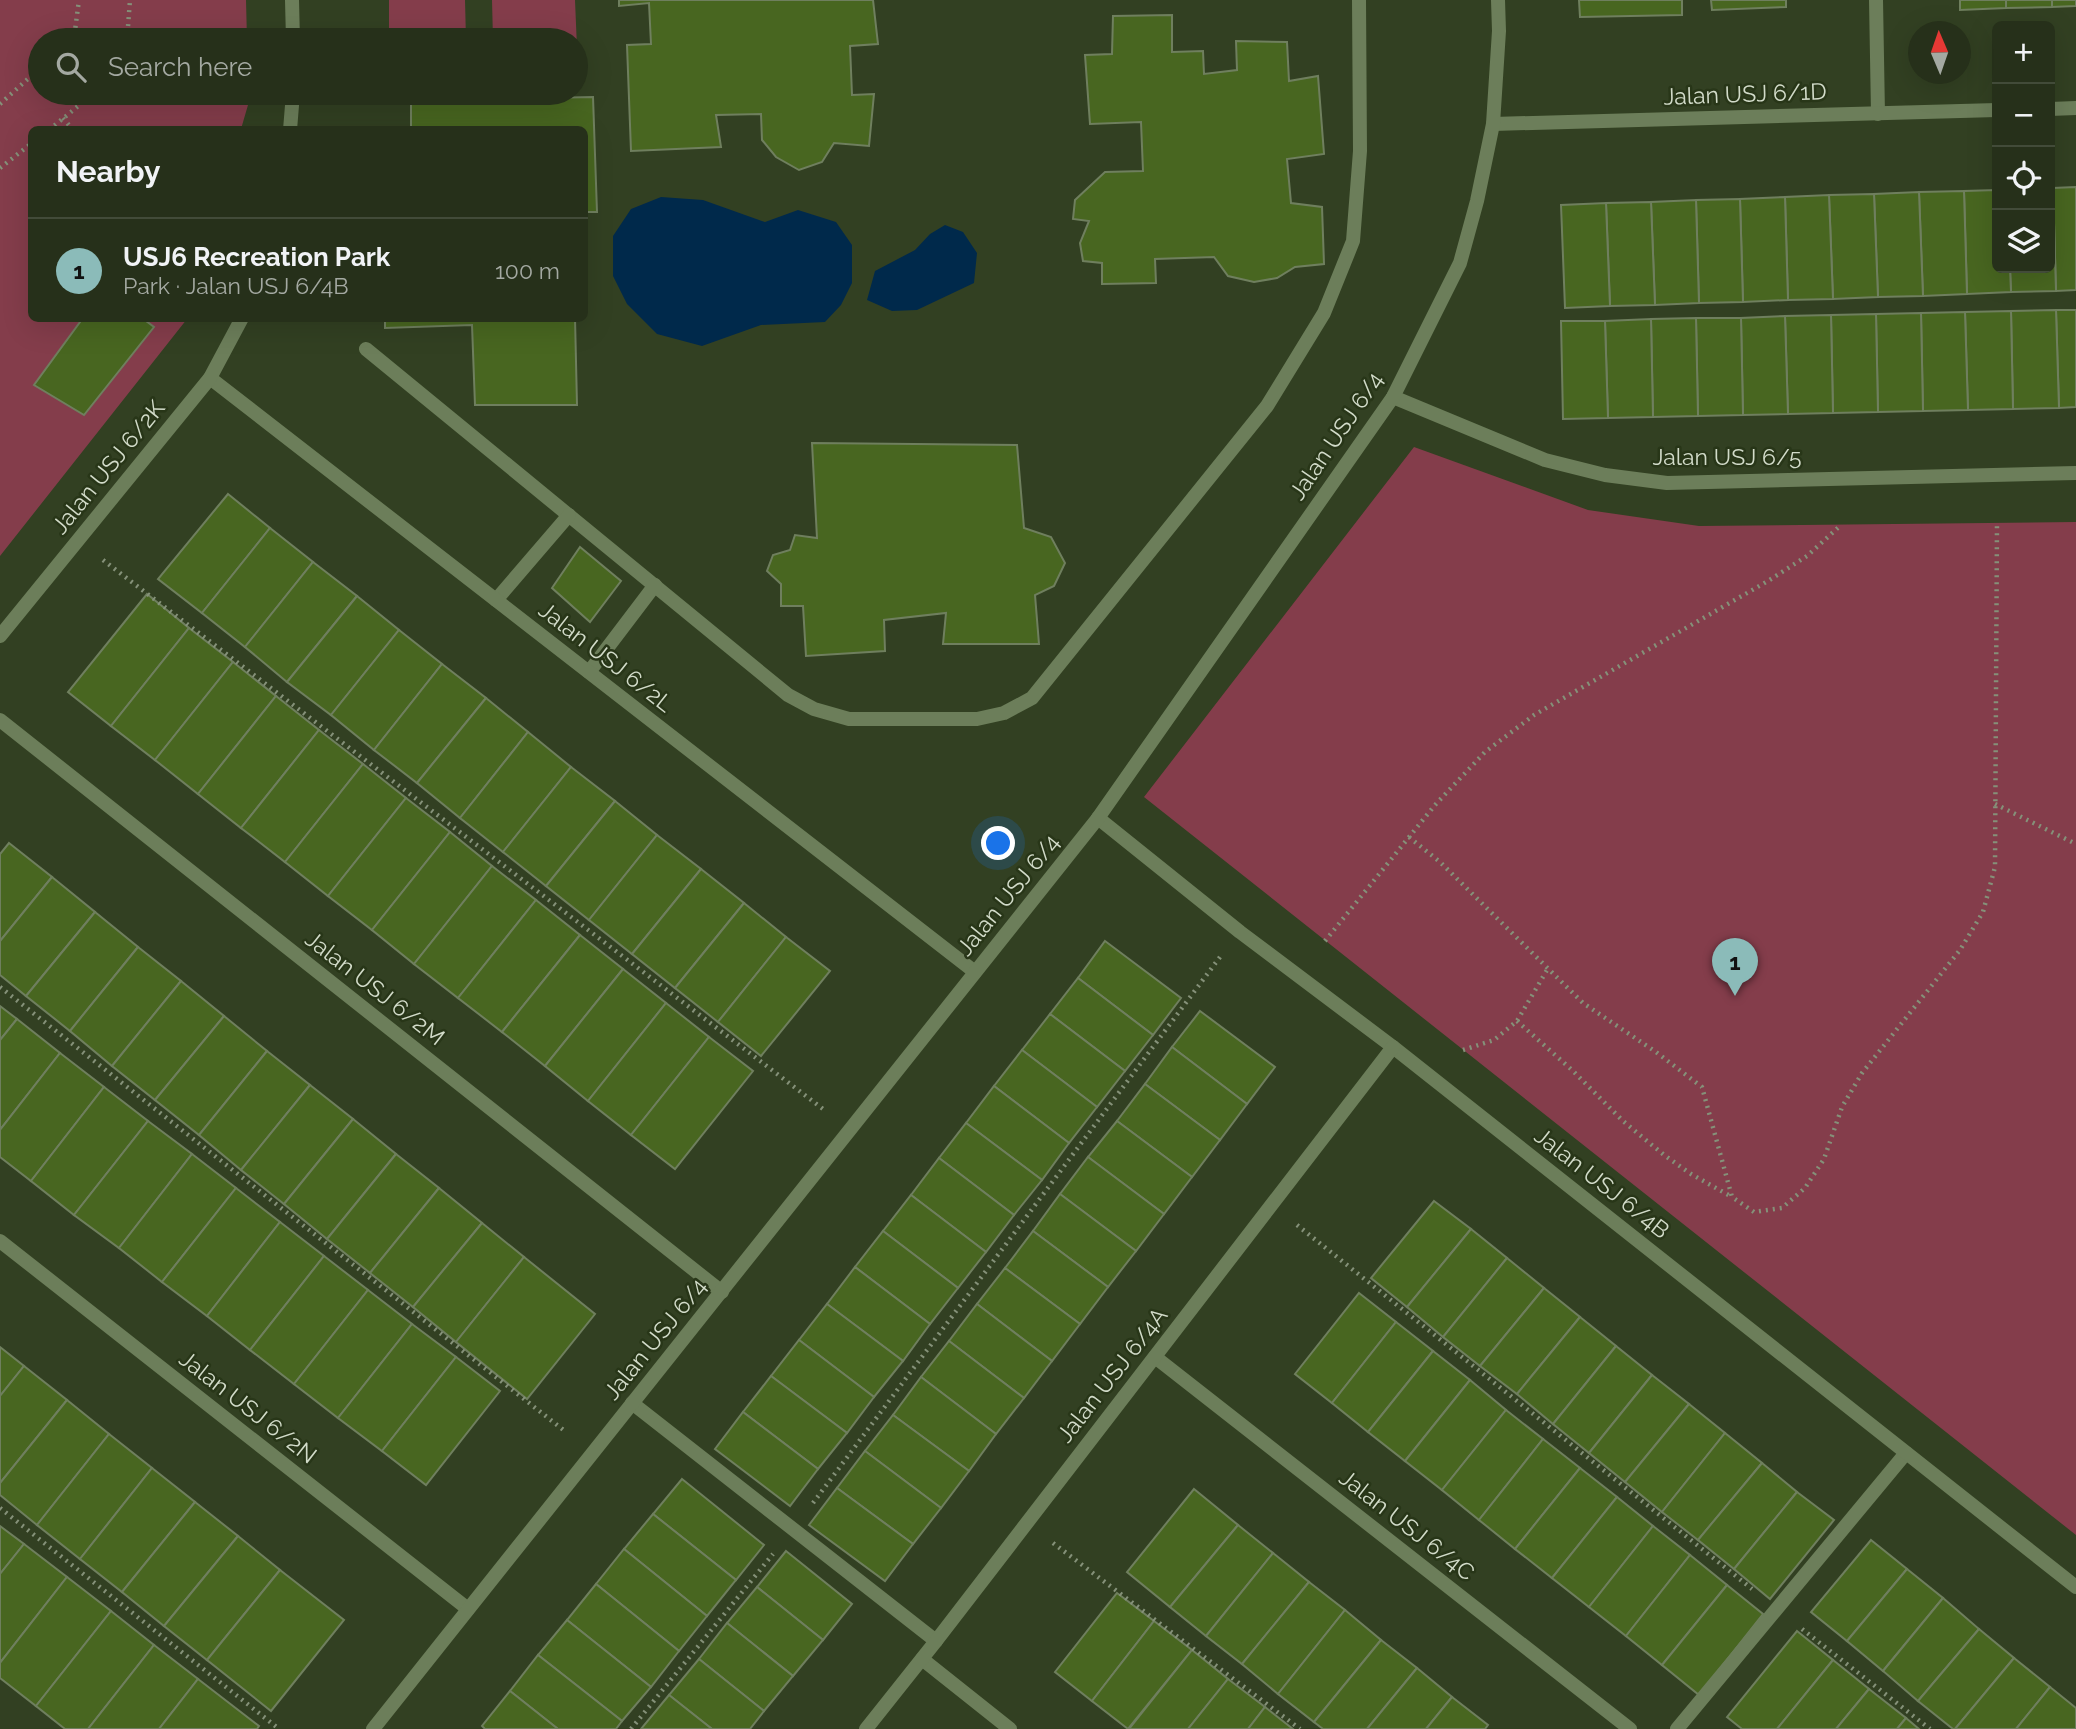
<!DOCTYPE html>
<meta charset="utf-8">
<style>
body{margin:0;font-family:Raleway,sans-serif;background:#2e3823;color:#f1f3f6}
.controls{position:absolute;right:21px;top:21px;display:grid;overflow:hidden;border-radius:10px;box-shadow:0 7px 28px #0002}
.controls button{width:63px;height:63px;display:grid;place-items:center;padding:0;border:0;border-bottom:2px solid #424b39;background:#26301a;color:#f1f3f6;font:35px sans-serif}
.compass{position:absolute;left:1908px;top:21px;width:63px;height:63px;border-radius:50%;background:#26301a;box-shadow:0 7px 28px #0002;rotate:358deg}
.you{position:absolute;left:999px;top:844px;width:24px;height:24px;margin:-18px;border:5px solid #fff;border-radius:50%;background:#1a73e8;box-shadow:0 0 0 10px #1a73e833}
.badge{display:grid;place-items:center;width:46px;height:46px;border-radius:50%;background:#8bbbb9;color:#111;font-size:23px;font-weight:700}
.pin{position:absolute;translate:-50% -58px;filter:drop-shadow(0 2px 4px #0008)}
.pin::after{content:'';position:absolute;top:37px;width:24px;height:21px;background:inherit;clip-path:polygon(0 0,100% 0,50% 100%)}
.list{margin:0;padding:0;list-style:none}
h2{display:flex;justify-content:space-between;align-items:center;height:91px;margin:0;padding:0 28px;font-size:30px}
h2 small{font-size:23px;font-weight:400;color:#a4a9a2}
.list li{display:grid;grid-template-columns:46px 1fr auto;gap:21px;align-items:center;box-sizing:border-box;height:105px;padding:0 28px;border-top:2px solid #424b39}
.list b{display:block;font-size:26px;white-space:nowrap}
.list p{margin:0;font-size:23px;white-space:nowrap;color:#a4a9a2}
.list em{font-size:23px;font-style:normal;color:#a4a9a2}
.icon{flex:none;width:38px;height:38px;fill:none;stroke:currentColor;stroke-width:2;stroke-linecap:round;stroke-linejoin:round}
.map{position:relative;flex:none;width:2076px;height:1729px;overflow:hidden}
.search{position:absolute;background:#26301a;box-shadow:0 7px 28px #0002;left:28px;top:28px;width:560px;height:77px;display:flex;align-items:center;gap:18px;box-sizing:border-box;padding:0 24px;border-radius:38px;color:#a4a9a2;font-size:26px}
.panel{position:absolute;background:#26301a;box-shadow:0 7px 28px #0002;left:28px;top:126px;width:560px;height:196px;border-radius:10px}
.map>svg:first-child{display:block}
.green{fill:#843d4b}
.water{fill:#00294b}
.building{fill:#486620;stroke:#6f7f5e;stroke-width:2}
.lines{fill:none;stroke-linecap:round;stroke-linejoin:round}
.path{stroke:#859179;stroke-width:4.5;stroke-dasharray:2 5;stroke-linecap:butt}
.lane{stroke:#6c7e5a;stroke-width:14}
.street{stroke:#6c7e5a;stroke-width:14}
.labels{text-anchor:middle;stroke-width:5;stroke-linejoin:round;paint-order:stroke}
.street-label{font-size:23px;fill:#d2dbc9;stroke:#283618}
</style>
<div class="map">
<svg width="2076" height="1729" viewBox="0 0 2076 1729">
<rect width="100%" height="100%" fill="#324022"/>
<!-- green -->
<g class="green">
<path d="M0,0H246L247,40H40V93H248V105L241,129L32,130V318L187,319L0,556Z"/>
<path d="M389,0H465L466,40H389Z"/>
<path d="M492,0H575L577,48L576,40H493Z"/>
<path d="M1414,447L1588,510L1699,526L2076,522V1535L1144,797Z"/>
</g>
<!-- water -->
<g class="water">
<path d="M661,197L703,200L765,222L798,210L836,222L852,245V283L841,305L825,322L761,325L702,346L657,334L627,304L613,276V236L631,209Z"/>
<path d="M945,225L963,232L977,253L974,283L917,310L892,311L867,300L875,271L915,250L930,234Z"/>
</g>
<!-- building -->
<g class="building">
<path d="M619,0H873L878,44L850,46L852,95L874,94L869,146L834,143L822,162L799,170L776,157L762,140L761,114L716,115L721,147L631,151L627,45L651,44L649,3L619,6Z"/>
<path d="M1579,0H1682V15L1580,17Z"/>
<path d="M1711,0H1786V7L1712,10Z"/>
<path d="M1960,0H2006V8L1960,10Z"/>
<path d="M2006,0H2052V7L2006,8Z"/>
<path d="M2052,0H2076V6L2052,7Z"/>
<path d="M1172,15V52L1203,51L1204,74L1237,70L1236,41L1287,42L1289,81L1318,76L1324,154L1287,159L1291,203L1322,207L1324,264L1295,267L1277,278L1254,282L1228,276L1214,257L1155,259L1156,283L1102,284V263L1083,261L1080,243L1089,221L1073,219L1075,200L1105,172L1143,171L1141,122L1090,124L1085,55L1112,54L1113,16Z"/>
<path d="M593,97L597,212H584V130H411V101Z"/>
<path d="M2076,187V290L2056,291L2053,188Z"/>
<path d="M2050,188H2053L2056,291L2011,292L2010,268H2050Z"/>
<path d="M1997,190V268H2010L2011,292L1967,294L1964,191Z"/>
<path d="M1964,191L1967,294L1923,296L1919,192Z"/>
<path d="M1919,192L1923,296L1878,297L1874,194Z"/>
<path d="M1874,194L1878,297L1833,299L1829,195Z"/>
<path d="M1829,195L1833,299L1788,300L1785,197Z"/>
<path d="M1785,197L1788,300L1743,302L1740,199Z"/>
<path d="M1740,199L1743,302L1699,303L1696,200Z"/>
<path d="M1696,200L1699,303L1655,305L1651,202Z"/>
<path d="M1651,202L1655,305L1610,306L1606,203Z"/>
<path d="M1606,203L1610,306L1565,308L1561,205Z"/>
<path d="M2056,310H2076V407L2059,408Z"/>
<path d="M2056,310L2059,408L2013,409L2011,311Z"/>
<path d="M2011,311L2013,409L1968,410L1965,312Z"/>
<path d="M1965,312L1968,410L1923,411L1921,313Z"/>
<path d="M1921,313L1923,411L1878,412L1876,314Z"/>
<path d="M1876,314L1878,412L1833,413L1831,315Z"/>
<path d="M1831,315L1833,413L1788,414L1785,316Z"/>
<path d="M1785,316L1788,414L1743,415L1741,318Z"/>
<path d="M83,318H142L154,327L84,415L34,385Z"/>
<path d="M385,318H575L577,405H475L472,325L385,328Z"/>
<path d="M1696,318H1741L1743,415L1698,416Z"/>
<path d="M1696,318L1698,416L1653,417L1651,319Z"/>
<path d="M1651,319L1653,417L1608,418L1605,321Z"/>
<path d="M1561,321H1605L1608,418L1563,419Z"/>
<path d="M812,443L1017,445L1024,528L1051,537L1065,563L1054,586L1035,595L1039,644H943L946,613L884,620L885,651L806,656L803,606H781V584L767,571L773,555L790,550L795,535L817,538Z"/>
<path d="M228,494L270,528L202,613L158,579Z"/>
<path d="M270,528L313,562L245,647L202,613Z"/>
<path d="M580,547L621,581L590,622L552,588Z"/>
<path d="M313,562L357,596L287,682L245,647Z"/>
<path d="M147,594L189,628L111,726L68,692Z"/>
<path d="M357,596L399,630L331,715L287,682Z"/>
<path d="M189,628L233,662L155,760L111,726Z"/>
<path d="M399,630L442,664L374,750L331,715Z"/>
<path d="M233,662L276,696L198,794L155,760Z"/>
<path d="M442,664L486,698L417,783L374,750Z"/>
<path d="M276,696L319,730L241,828L198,794Z"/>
<path d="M486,698L528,732L460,818L417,783Z"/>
<path d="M319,730L363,764L285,862L241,828Z"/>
<path d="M528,732L571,767L503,852L460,818Z"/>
<path d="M363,764L406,798L328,896L285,862Z"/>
<path d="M571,767L615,801L546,886L503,852Z"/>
<path d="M406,798L450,832L372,930L328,896Z"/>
<path d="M615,801L657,835L589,920L546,886Z"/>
<path d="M450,832L492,866L414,964L372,930Z"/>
<path d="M657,835L701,869L632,954L589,920Z"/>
<path d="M9,843L52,877L0,941V854Z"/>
<path d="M492,866L536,900L458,998L414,964Z"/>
<path d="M701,869L744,903L675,988L632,954Z"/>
<path d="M52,877L95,912L26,996L0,975V941Z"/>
<path d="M536,900L580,935L502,1032L458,998Z"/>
<path d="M744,903L786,937L718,1022L675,988Z"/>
<path d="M95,912L138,947L70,1031L26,996Z"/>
<path d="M580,935L623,969L545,1066L502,1032Z"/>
<path d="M786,937L830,971L761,1056L718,1022Z"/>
<path d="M1105,941L1181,998L1153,1035L1078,978Z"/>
<path d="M138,947L181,981L112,1066L70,1031Z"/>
<path d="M623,969L666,1003L588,1101L545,1066Z"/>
<path d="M1078,978L1153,1035L1125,1071L1050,1014Z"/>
<path d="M181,981L224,1016L155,1100L112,1066Z"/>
<path d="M666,1003L709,1037L631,1135L588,1101Z"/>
<path d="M0,1006L17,1019L0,1040Z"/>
<path d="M1200,1011L1275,1067L1247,1104L1172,1047Z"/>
<path d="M1050,1014L1125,1071L1097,1107L1022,1050Z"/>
<path d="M224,1016L267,1051L199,1135L155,1100Z"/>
<path d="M17,1019L60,1053L0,1130V1040Z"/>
<path d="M709,1037L753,1071L675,1169L631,1135Z"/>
<path d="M1172,1047L1247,1104L1220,1140L1145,1084Z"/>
<path d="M1022,1050L1097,1107L1069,1143L994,1086Z"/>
<path d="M267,1051L310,1085L241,1170L199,1135Z"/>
<path d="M60,1053L104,1087L31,1181L0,1157V1130Z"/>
<path d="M1145,1084L1220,1140L1192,1177L1117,1121Z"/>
<path d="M310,1085L353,1119L284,1204L241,1170Z"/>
<path d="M994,1086L1069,1143L1042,1180L966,1123Z"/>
<path d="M104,1087L148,1121L74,1215L31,1181Z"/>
<path d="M353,1119L396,1154L327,1239L284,1204Z"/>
<path d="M148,1121L192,1154L119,1248L74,1215Z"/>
<path d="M1117,1121L1192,1177L1164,1214L1088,1157Z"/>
<path d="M966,1123L1042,1180L1014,1215L939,1158Z"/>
<path d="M192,1154L236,1188L162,1282L119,1248Z"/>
<path d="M396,1154L439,1188L370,1273L327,1239Z"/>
<path d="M1088,1157L1164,1214L1136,1251L1060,1194Z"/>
<path d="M939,1158L1014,1215L986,1252L911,1195Z"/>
<path d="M236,1188L280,1222L207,1316L162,1282Z"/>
<path d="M439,1188L482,1223L413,1307L370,1273Z"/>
<path d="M1060,1194L1136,1251L1108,1287L1033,1231Z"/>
<path d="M911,1195L986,1252L958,1288L883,1231Z"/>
<path d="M1434,1201L1471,1229L1407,1307L1371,1278Z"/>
<path d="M280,1222L324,1256L250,1350L207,1316Z"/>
<path d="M482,1223L524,1257L456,1342L413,1307Z"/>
<path d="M1471,1229L1507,1258L1443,1337L1407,1307Z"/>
<path d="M883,1231L958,1288L930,1324L855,1267Z"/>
<path d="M1033,1231L1108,1287L1080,1324L1005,1268Z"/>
<path d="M324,1256L368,1290L294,1384L250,1350Z"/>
<path d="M524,1257L595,1314L527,1399L456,1342Z"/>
<path d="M1507,1258L1544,1288L1480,1366L1443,1337Z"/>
<path d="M855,1267L930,1324L903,1361L827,1304Z"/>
<path d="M1005,1268L1080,1324L1052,1361L977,1304Z"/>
<path d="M1544,1288L1580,1317L1517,1394L1480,1366Z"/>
<path d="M368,1290L412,1324L338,1418L294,1384Z"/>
<path d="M1359,1293L1396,1322L1332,1403L1295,1374Z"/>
<path d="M827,1304L903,1361L874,1397L799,1340Z"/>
<path d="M977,1304L1052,1361L1024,1398L949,1341Z"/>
<path d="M1580,1317L1616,1346L1553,1424L1517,1394Z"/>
<path d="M1396,1322L1433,1351L1368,1432L1332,1403Z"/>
<path d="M412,1324L456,1357L382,1451L338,1418Z"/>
<path d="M799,1340L874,1397L847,1433L771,1376Z"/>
<path d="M949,1341L1024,1398L996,1434L921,1377Z"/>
<path d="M1616,1346L1652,1375L1589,1453L1553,1424Z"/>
<path d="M0,1347L24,1366L0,1396Z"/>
<path d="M1433,1351L1470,1380L1405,1461L1368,1432Z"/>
<path d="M456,1357L500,1391L426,1485L382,1451Z"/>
<path d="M24,1366L67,1400L0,1483V1396Z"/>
<path d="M1652,1375L1689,1404L1625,1482L1589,1453Z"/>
<path d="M771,1376L847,1433L818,1469L743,1412Z"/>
<path d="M921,1377L996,1434L969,1471L893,1415Z"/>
<path d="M1470,1380L1506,1410L1442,1490L1405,1461Z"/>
<path d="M67,1400L109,1434L37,1525L0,1495V1483Z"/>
<path d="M1689,1404L1725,1433L1662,1512L1625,1482Z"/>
<path d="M1506,1410L1543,1439L1479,1520L1442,1490Z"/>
<path d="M743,1412L818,1469L790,1506L715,1449Z"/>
<path d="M893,1415L969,1471L941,1508L865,1451Z"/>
<path d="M1725,1433L1762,1463L1698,1540L1662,1512Z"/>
<path d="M109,1434L152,1468L80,1559L37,1525Z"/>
<path d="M1543,1439L1580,1468L1515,1549L1479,1520Z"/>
<path d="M865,1451L941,1508L913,1544L837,1488Z"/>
<path d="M1762,1463L1797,1492L1734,1569L1698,1540Z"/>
<path d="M152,1468L195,1502L122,1592L80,1559Z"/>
<path d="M1580,1468L1617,1497L1552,1578L1515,1549Z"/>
<path d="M682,1479L764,1545L736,1580L653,1514Z"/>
<path d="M837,1488L913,1544L885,1581L809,1525Z"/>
<path d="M1194,1489L1238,1525L1170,1607L1127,1572Z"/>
<path d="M1797,1492L1834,1520L1770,1599L1734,1569Z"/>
<path d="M1617,1497L1653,1526L1589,1607L1552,1578Z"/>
<path d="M195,1502L238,1536L164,1626L122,1592Z"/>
<path d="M653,1514L736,1580L707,1616L624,1549Z"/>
<path d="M1238,1525L1273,1553L1206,1636L1170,1607Z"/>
<path d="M0,1526L24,1544L0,1574Z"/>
<path d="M1653,1526L1690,1555L1626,1636L1589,1607Z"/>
<path d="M238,1536L280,1570L207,1660L164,1626Z"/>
<path d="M1871,1540L1907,1569L1847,1641L1811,1612Z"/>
<path d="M24,1544L67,1577L0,1663V1574Z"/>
<path d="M624,1549L707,1616L679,1651L596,1584Z"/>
<path d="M786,1551L852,1604L823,1640L757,1587Z"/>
<path d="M1273,1553L1309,1582L1242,1664L1206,1636Z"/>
<path d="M1690,1555L1727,1585L1662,1665L1626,1636Z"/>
<path d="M1907,1569L1943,1598L1883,1671L1847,1641Z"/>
<path d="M280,1570L344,1620L271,1711L207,1660Z"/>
<path d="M67,1577L111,1611L36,1706L0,1678V1663Z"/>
<path d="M1309,1582L1345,1610L1278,1694L1242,1664Z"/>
<path d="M596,1584L679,1651L651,1687L567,1620Z"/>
<path d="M1727,1585L1763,1614L1699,1695L1662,1665Z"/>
<path d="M757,1587L823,1640L793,1676L727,1623Z"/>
<path d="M1117,1593L1154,1621L1092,1701L1055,1672Z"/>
<path d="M1943,1598L1979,1629L1918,1701L1883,1671Z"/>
<path d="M1345,1610L1381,1640L1314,1722L1278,1694Z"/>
<path d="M111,1611L154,1645L88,1729H65L36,1706Z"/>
<path d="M567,1620L651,1687L622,1721L538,1655Z"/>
<path d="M1154,1621L1192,1650L1128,1729L1092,1701Z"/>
<path d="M727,1623L793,1676L764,1711L699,1659Z"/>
<path d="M1979,1629L2014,1658L1955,1729H1953L1918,1701Z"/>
<path d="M1797,1631L1833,1660L1777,1729H1742L1727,1717Z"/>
<path d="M1381,1640L1417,1668L1367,1729H1323L1314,1722Z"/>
<path d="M154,1645L198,1679L159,1729H88Z"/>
<path d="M1192,1650L1228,1679L1188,1729H1129Z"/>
<path d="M538,1655L622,1721L616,1729H558L510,1691Z"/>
<path d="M2014,1658L2050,1687L2016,1729H1955Z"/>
<path d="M699,1659L764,1711L750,1729H712L669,1695Z"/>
<path d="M1833,1660L1869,1689L1836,1729H1777Z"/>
<path d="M1417,1668L1452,1697L1426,1729H1367Z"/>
<path d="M198,1679L259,1726L257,1729H159Z"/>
<path d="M1228,1679L1265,1707L1248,1729H1188Z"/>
<path d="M2050,1687L2076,1708V1729H2016Z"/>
<path d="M1869,1689L1906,1718L1897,1729H1836Z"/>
<path d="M510,1691L558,1729H485L482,1726Z"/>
<path d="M669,1695L712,1729H641Z"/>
<path d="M1452,1697L1488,1725L1485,1729H1426Z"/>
<path d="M1265,1707L1293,1729H1248Z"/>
<path d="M1906,1718L1919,1729H1897Z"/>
</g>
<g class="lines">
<!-- path -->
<g class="path">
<path d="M71,40L74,38L79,0"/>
<path d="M127,40L130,0"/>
<path d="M0,104L40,68"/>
<path d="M63,118L73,130"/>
<path d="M49,130L94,93"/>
<path d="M0,168L32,143"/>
<path d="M103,560L823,1109"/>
<path d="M1995,804L2076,844"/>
<path d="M1409,837L1440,862L1583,1003L1656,1052L1702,1087L1732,1197L1754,1212L1782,1208L1805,1188L1824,1159L1842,1107L1862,1073L1960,950L1983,912L1995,867L1997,523"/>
<path d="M1325,941L1435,805L1485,752L1534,715L1768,581L1807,556L1841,525"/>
<path d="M0,987L566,1432"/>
<path d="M1517,1021L1572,1070L1623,1121L1664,1155L1691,1174L1732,1197"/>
<path d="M1463,1050L1494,1040L1517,1021L1547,970"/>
<path d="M1297,1225L1752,1589"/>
<path d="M813,1503L1220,957"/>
<path d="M0,1508L279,1729"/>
<path d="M1053,1543L1300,1729"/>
<path d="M1802,1629L1930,1729"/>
<path d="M631,1729L773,1554"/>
</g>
<!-- lane -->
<g class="lane">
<path d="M366,349L788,695L814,709L849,719H977L1004,713L1032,698L1267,406L1324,313L1353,241L1360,151L1359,0"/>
<path d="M496,600L569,515"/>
<path d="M589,672L655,585"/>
<path d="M1677,1729L1906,1453"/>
</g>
<!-- street -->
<g class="street">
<path d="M292,0L293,40"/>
<path d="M1876,0L1878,114"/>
<path d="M2050,109L2076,108"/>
<path d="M1493,124L1997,110"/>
<path d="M290,130L293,93"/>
<path d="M210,378L975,972"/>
<path d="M1393,397L1545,460L1605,475L1667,483L2076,473"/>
<path d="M0,636L210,378L242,318"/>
<path d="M0,720L722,1292"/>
<path d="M1098,818L1240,932L1393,1047L2076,1587"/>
<path d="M0,1241L468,1609"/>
<path d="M1155,1357L1630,1729"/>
<path d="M632,1403L936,1641"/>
<path d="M922,1659L1010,1729"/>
<path d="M373,1729L1098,818L1393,397L1460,263L1477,201L1493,124L1499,31L1498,0"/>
<path d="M866,1729L936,1641L1393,1047"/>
</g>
</g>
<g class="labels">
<!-- street labels -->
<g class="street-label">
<text transform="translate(1745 94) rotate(-2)" y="8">Jalan USJ 6/1D</text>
<text transform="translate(1336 436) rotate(-56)" y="8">Jalan USJ 6/4</text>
<text x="1727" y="465">Jalan USJ 6/5</text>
<text transform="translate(108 467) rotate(-51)" y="8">Jalan USJ 6/2K</text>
<text transform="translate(606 657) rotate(38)" y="8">Jalan USJ 6/2L</text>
<text transform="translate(1008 895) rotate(-51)" y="8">Jalan USJ 6/4</text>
<text transform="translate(375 988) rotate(38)" y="8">Jalan USJ 6/2M</text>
<text transform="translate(1602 1183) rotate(38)" y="8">Jalan USJ 6/4B</text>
<text transform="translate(655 1339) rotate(-51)" y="8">Jalan USJ 6/4</text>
<text transform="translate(1112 1375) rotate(-52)" y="8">Jalan USJ 6/4A</text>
<text transform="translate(248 1407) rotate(38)" y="8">Jalan USJ 6/2N</text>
<text transform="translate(1407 1525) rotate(38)" y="8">Jalan USJ 6/4C</text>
</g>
</g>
</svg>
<div class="controls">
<button>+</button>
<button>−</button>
<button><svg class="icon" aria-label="locate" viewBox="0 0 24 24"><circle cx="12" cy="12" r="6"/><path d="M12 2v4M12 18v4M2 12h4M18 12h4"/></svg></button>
<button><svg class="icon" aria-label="layers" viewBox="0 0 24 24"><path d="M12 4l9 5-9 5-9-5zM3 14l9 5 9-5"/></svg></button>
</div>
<svg class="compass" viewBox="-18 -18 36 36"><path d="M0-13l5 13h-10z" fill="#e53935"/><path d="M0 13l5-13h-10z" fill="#a4a9a2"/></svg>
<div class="you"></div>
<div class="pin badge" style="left:1735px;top:996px">1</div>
<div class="search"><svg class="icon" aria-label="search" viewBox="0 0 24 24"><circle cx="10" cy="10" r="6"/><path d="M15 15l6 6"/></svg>Search here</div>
<section class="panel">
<h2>Nearby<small></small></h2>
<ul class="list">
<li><span class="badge">1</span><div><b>USJ6 Recreation Park</b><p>Park · Jalan USJ 6/4B</p></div><em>100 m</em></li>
</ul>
</section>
</div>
